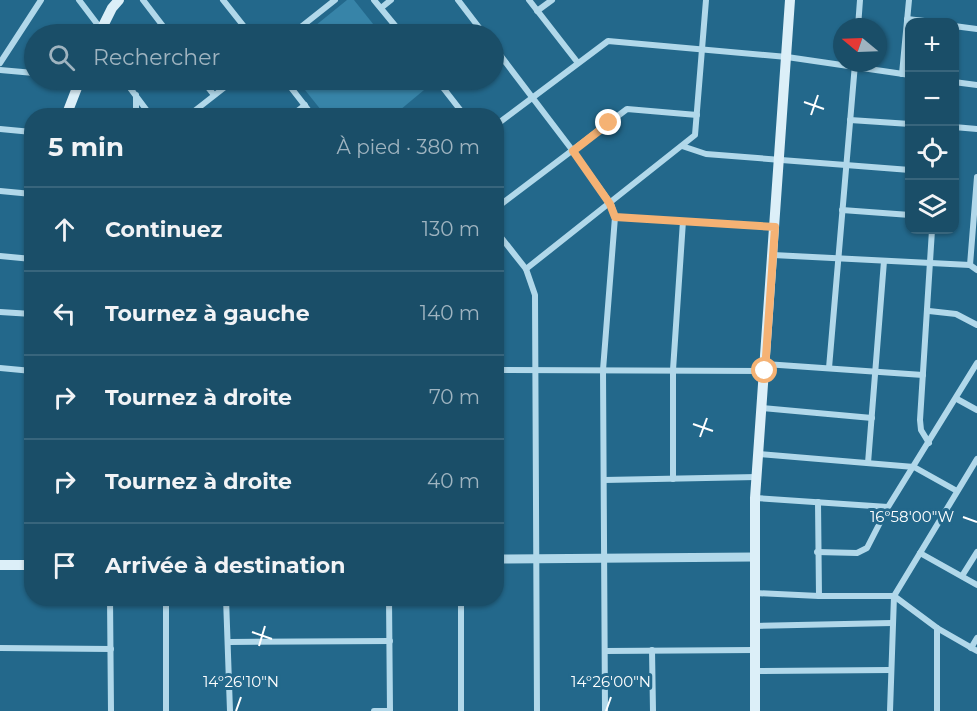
<!DOCTYPE html>
<html lang="fr">
<meta charset="utf-8">
<style>
body{margin:0;font-family:Montserrat,sans-serif;background:#275871;color:#f1f3f6}
.controls{position:absolute;right:18px;top:18px;display:grid;overflow:hidden;border-radius:12px;box-shadow:0 2px 4px #0004}
.controls button{width:54px;height:54px;display:grid;place-items:center;padding:0;border:0;border-bottom:2px solid #38657c;background:#1a4e68;color:#f1f3f6;font:30px sans-serif}
.compass{position:absolute;left:833px;top:18px;width:54px;height:54px;border-radius:50%;background:#1a4e68;box-shadow:0 2px 4px #0004;rotate:289deg}
.stop{position:absolute;width:18px;height:18px;margin:-14px;border:4px solid #f5b274;border-radius:50%;background:#fff}
.stop.end{background:#f5b274;border-color:#fff;box-shadow:0 2px 6px #0008}
.list{margin:0;padding:0;list-style:none}
h2{display:flex;justify-content:space-between;align-items:center;height:78px;margin:0;padding:0 24px;font-size:26px}
h2 small{font-size:20px;font-weight:400;color:#9fb4c0}
.list li{display:grid;grid-template-columns:39px 1fr auto;gap:18px;align-items:center;box-sizing:border-box;height:84px;padding:0 24px;border-top:2px solid #38657c}
.list b{display:block;font-size:22px;white-space:nowrap}
.list em{font-size:20px;font-style:normal;color:#9fb4c0}
.icon{flex:none;width:33px;height:33px;fill:none;stroke:currentColor;stroke-width:2;stroke-linecap:round;stroke-linejoin:round}
.map{position:relative;flex:none;width:977px;height:711px;overflow:hidden}
.search{position:absolute;background:#1a4e68;box-shadow:0 2px 4px #0004;left:24px;top:24px;width:480px;height:66px;display:flex;align-items:center;gap:15px;box-sizing:border-box;padding:0 21px;border-radius:33px;color:#9fb4c0;font-size:22px}
.panel{position:absolute;background:#1a4e68;box-shadow:0 2px 4px #0004;left:24px;top:108px;width:480px;height:498px;border-radius:24px}
.map>svg:first-child{display:block}
.green{fill:#3784a8}
.lines{fill:none;stroke-linecap:round;stroke-linejoin:round}
.minor{stroke:#b1d8ea;stroke-width:6}
.tertiary{stroke:#b1d8ea;stroke-width:9}
.secondary{stroke:#dceff8;stroke-width:10}
.route{stroke:#f5b274;stroke-width:8}
.ticks{fill:none;stroke:#fff;stroke-width:2}
.ticks-label{font-size:15px;text-anchor:middle;fill:#fff;stroke:#23688b;stroke-width:6;stroke-linejoin:round;paint-order:stroke}
</style>
<div class="map">
<svg width="977" height="711" viewBox="0 0 977 711">
<rect width="100%" height="100%" fill="#23688b"/>
<!-- green -->
<g class="green">
<path d="M347,0H354L381,34H305Z"/>
<path d="M297,80H416L424,90L394,115H325Z"/>
</g>
<g class="lines">
<!-- minor -->
<g class="minor">
<path d="M79,0L101,29"/>
<path d="M143,0L169,34"/>
<path d="M223,0L250,34"/>
<path d="M374,0L402,34"/>
<path d="M458,0L484,34"/>
<path d="M529,0L578,63"/>
<path d="M381,8L391,0"/>
<path d="M537,11L552,0"/>
<path d="M907,19L933,22"/>
<path d="M954,26L977,29"/>
<path d="M858,27L860,0"/>
<path d="M292,34L335,0"/>
<path d="M494,47L573,151L611,204L615,217L603,370L605,711"/>
<path d="M0,63L41,0"/>
<path d="M0,70L34,73"/>
<path d="M902,74L909,0"/>
<path d="M124,80L151,116"/>
<path d="M202,80L214,95"/>
<path d="M285,80L313,116"/>
<path d="M437,80L465,116"/>
<path d="M954,82L977,85"/>
<path d="M136,116V95"/>
<path d="M188,116L234,80"/>
<path d="M291,116L305,105"/>
<path d="M850,120L910,124"/>
<path d="M496,125L608,41L787,57L910,75"/>
<path d="M954,127L977,129"/>
<path d="M0,129L32,132"/>
<path d="M682,146L706,154L910,170"/>
<path d="M0,191L32,194"/>
<path d="M496,208L627,109L697,115"/>
<path d="M842,210L910,215"/>
<path d="M615,217L774,227"/>
<path d="M496,231L526,269L535,295L537,711"/>
<path d="M773,255L970,265L977,270"/>
<path d="M0,256L32,259"/>
<path d="M970,265L977,177"/>
<path d="M526,269L695,135L706,0"/>
<path d="M929,311L956,314L977,325"/>
<path d="M0,312L32,314"/>
<path d="M765,364L923,375"/>
<path d="M0,368L32,371"/>
<path d="M829,368L855,64"/>
<path d="M496,370L764,371"/>
<path d="M957,399L977,410"/>
<path d="M762,408L872,418"/>
<path d="M929,443L921,430L920,420L932,230"/>
<path d="M758,454L914,467L957,491"/>
<path d="M868,463L884,261"/>
<path d="M673,479V370L683,221"/>
<path d="M604,480L757,477"/>
<path d="M755,498L888,507"/>
<path d="M818,502L819,596"/>
<path d="M817,552L857,553L867,548L888,507L977,363"/>
<path d="M920,553L977,585"/>
<path d="M962,576L977,552"/>
<path d="M755,593L819,596H894L937,628L977,651"/>
<path d="M110,598L111,711"/>
<path d="M166,598V711"/>
<path d="M226,598L230,711"/>
<path d="M389,598L390,711"/>
<path d="M461,598V711"/>
<path d="M755,626L892,623"/>
<path d="M229,642L390,641"/>
<path d="M0,648L111,649"/>
<path d="M971,648L977,638"/>
<path d="M652,650L653,711"/>
<path d="M605,651L754,650"/>
<path d="M755,671L890,670"/>
<path d="M374,711H390"/>
<path d="M890,711L894,596L977,459"/>
<path d="M937,711V628"/>
</g>
<!-- tertiary -->
<path class="tertiary" d="M496,559L754,557"/>
<!-- secondary -->
<g class="secondary">
<path d="M99,34L112,8L119,0"/>
<path d="M66,116L80,80"/>
<path d="M0,565H32"/>
<path d="M755,711V498L790,0"/>
</g>
</g>
<g class="lines">
<!-- route -->
<path class="route" d="M609,123L573,151L610,204L615,217L775,227L765,371"/>
</g>
<!-- ticks -->
<path class="ticks" d="M804,102L824,109M811,115L818,95M693,424L713,431M700,437L707,418M963,517L977,522M252,632L272,639M259,646L265,626M236,711L241,697M606,711L611,697"/>
<g class="ticks-label">
<text x="912" y="522">16°58'00"W</text>
<text x="241" y="687">14°26'10"N</text>
<text x="611" y="687">14°26'00"N</text>
</g>
</svg>
<div class="controls">
<button>+</button>
<button>−</button>
<button><svg class="icon" aria-label="locate" viewBox="0 0 24 24"><circle cx="12" cy="12" r="6"/><path d="M12 2v4M12 18v4M2 12h4M18 12h4"/></svg></button>
<button><svg class="icon" aria-label="layers" viewBox="0 0 24 24"><path d="M12 4l9 5-9 5-9-5zM3 14l9 5 9-5"/></svg></button>
</div>
<svg class="compass" viewBox="-18 -18 36 36"><path d="M0-13l5 13h-10z" fill="#e53935"/><path d="M0 13l5-13h-10z" fill="#9fb4c0"/></svg>
<div class="stop" style="left:765px;top:371px"></div>
<div class="stop end" style="left:609px;top:123px"></div>
<div class="search"><svg class="icon" aria-label="search" viewBox="0 0 24 24"><circle cx="10" cy="10" r="6"/><path d="M15 15l6 6"/></svg>Rechercher</div>
<section class="panel">
<h2>5 min<small>À pied · 380 m</small></h2>
<ul class="list">
<li><svg class="icon" aria-label="ahead" viewBox="0 0 24 24"><path d="M12 20V5M6 11l6-6 6 6"/></svg><div><b>Continuez</b></div><em>130 m</em></li>
<li><svg class="icon" aria-label="left" viewBox="0 0 24 24"><path d="M17 20v-9H6M10 6l-5 5 5 5"/></svg><div><b>Tournez à gauche</b></div><em>140 m</em></li>
<li><svg class="icon" aria-label="right" viewBox="0 0 24 24"><path d="M7 20v-9h11M14 6l5 5-5 5"/></svg><div><b>Tournez à droite</b></div><em>70 m</em></li>
<li><svg class="icon" aria-label="right" viewBox="0 0 24 24"><path d="M7 20v-9h11M14 6l5 5-5 5"/></svg><div><b>Tournez à droite</b></div><em>40 m</em></li>
<li><svg class="icon" aria-label="arrive" viewBox="0 0 24 24"><path d="M6 21V4h12l-3 4 3 4H6"/></svg><div><b>Arrivée à destination</b></div></li>
</ul>
</section>
</div>
